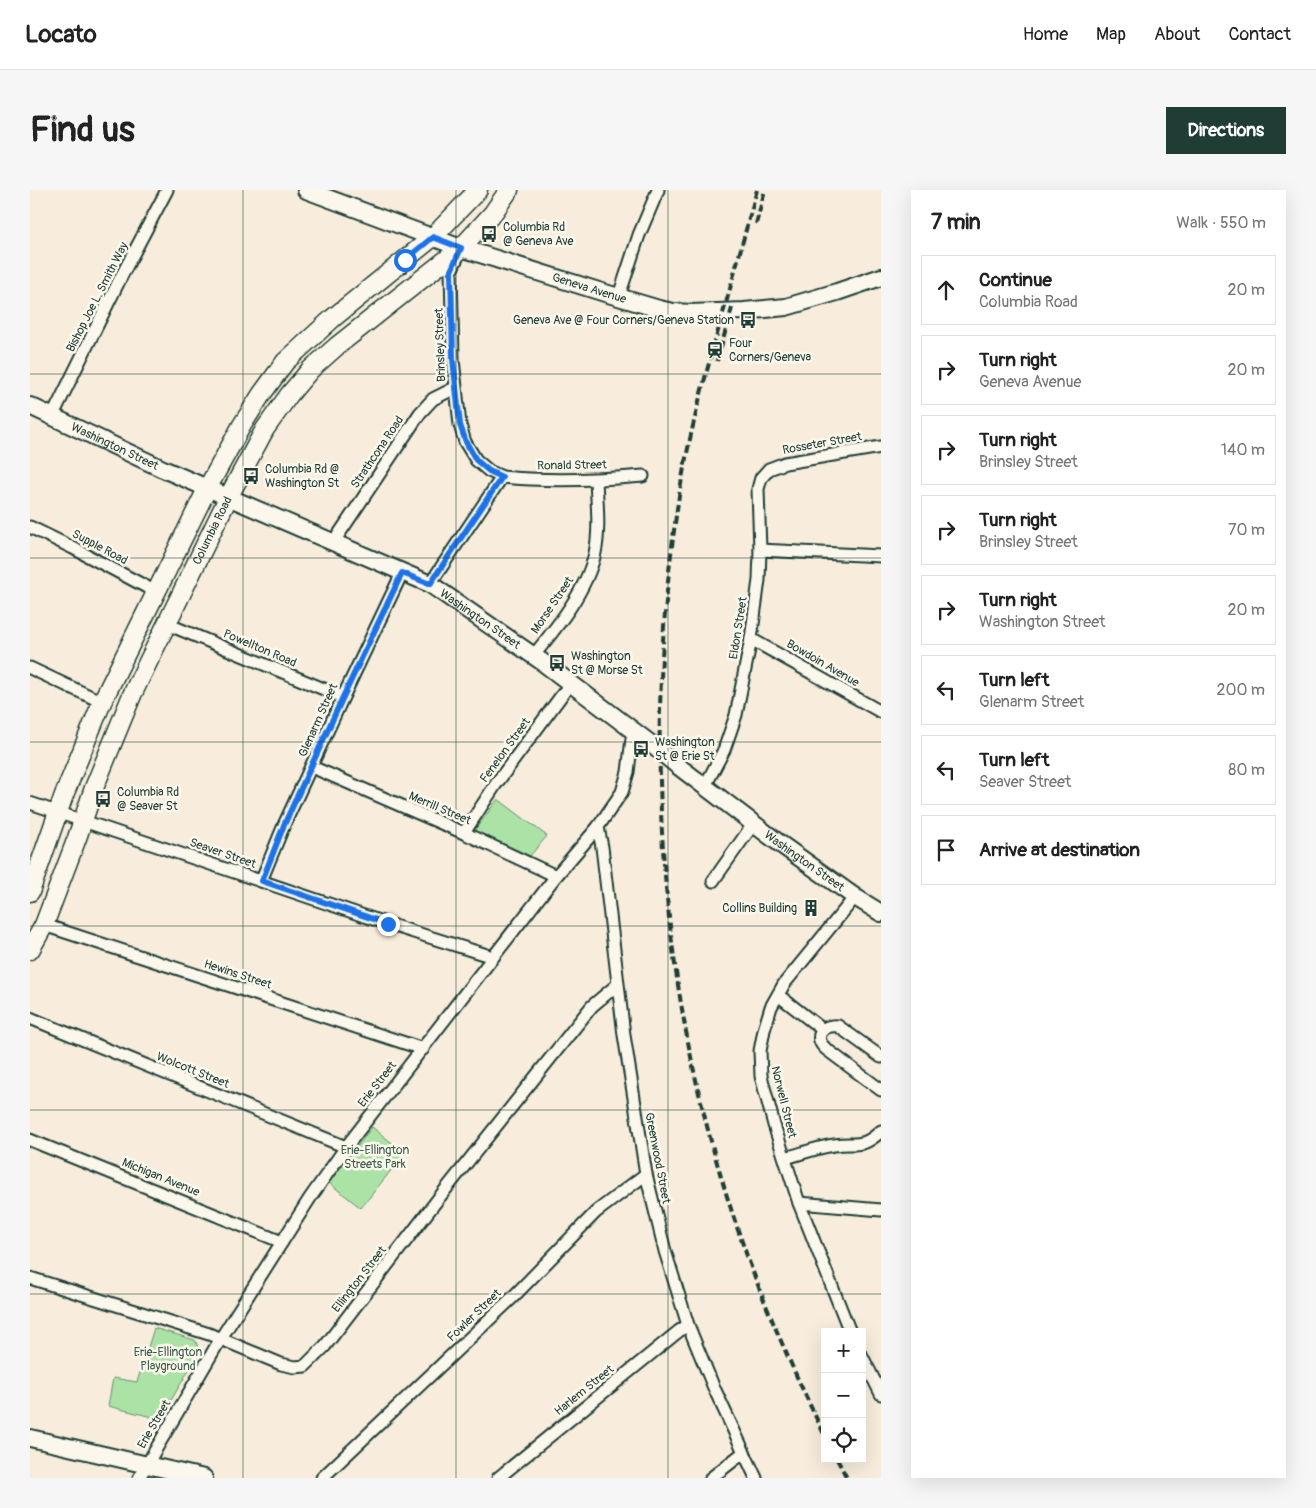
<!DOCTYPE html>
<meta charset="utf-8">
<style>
body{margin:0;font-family:Pangolin,sans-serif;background:#f6f6f6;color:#222}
.controls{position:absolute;right:15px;bottom:15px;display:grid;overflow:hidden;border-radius:0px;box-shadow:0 5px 20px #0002}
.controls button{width:45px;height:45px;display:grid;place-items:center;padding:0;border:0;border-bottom:1px solid #e0e0e0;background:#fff;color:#222;font:25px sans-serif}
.stop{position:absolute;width:15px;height:15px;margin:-11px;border:4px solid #1a73e8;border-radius:50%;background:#fff}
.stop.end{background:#1a73e8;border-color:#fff;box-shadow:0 1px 5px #0008}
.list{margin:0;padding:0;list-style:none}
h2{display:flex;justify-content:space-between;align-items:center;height:65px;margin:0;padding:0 20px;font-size:21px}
h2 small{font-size:16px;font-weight:400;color:#767676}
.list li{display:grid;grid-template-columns:32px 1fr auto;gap:15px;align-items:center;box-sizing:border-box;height:70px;margin:0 10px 10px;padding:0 10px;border:1px solid #e0e0e0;border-radius:0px}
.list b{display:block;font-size:19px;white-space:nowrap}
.list p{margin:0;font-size:16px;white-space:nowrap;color:#767676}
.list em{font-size:16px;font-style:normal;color:#767676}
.icon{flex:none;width:28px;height:28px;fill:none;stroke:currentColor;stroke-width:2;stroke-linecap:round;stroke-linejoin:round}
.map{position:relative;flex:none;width:851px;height:1288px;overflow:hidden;border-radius:0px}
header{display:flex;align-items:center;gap:30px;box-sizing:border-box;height:70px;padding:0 25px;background:#fff;border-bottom:1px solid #e0e0e0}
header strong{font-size:24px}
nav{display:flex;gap:28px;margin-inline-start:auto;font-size:18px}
.intro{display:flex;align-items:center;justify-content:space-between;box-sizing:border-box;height:120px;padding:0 30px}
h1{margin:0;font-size:35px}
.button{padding:12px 22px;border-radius:0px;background:#1f3d34;color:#fff;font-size:18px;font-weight:700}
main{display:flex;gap:30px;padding:0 30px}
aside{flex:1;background:#fff;border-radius:0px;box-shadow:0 5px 20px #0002}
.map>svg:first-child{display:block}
.green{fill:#abe2a5;stroke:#65906c}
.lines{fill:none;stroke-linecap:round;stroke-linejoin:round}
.street-casing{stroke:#1f3d34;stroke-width:15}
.secondary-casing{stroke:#1f3d34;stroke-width:20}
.primary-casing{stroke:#1f3d34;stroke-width:21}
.street{stroke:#fbf7ec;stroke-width:11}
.secondary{stroke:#fbf7ec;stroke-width:16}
.primary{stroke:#fbf7ec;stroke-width:18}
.rail{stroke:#1f3d34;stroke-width:4;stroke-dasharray:8 4;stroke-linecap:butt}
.secondary-bridge-casing{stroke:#1f3d34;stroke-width:20;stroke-linecap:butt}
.secondary-bridge{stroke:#fbf7ec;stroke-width:16}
.route{stroke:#1a73e8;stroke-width:6}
.grid{fill:none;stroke:#1f3d34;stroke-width:1;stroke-opacity:0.55}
.labels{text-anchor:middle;stroke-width:5;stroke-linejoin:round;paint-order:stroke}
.poi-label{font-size:12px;fill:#1f3d34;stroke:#fbf7ec;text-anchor:start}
.street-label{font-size:12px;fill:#1f3d34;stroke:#fbf7ec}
.park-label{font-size:12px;fill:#3b5e4b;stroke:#fbf7ec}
</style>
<header>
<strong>Locato</strong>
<nav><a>Home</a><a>Map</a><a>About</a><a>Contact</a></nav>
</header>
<div class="intro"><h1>Find us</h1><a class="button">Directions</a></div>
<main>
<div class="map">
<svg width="851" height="1288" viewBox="0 0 851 1288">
<rect width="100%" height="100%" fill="#f8eddc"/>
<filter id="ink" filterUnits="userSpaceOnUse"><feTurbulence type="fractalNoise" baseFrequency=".02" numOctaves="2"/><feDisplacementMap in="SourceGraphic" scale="10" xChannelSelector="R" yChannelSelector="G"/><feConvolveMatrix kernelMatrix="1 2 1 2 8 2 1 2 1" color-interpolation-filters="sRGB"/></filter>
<g filter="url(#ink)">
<!-- green -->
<g class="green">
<path d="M468,609L517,646L500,666L444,641Z"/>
<path d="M342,937L375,963L331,1018L299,993Z"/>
<path d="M124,1138L165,1150L170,1161L130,1229L78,1216L83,1188L107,1192Z"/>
</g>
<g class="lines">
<!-- street casing -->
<g class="street-casing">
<g id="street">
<path d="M589,106L609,45L628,0"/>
<path d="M22,227L92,85L137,0"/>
<path d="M472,287C519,292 566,290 613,286"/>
<path d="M0,337L43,358L126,402"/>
<path d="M303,353L390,223L403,209L425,198"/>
<path d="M730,360L851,366"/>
<path d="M400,394L472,287L459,281L446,270L435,252L430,235L423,169L421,81L430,62"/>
<path d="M137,434L313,507"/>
<path d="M721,449L851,522"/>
<path d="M504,465C527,437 557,400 565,363C570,340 567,313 566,290"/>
<path d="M0,478L72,512"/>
<path d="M282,577L434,643L526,686"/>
<path d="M675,596L694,560L706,525L721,449L729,390L730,360L728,299L731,288L739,279L755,273L851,257"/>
<path d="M0,613L358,734L463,767"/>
<path d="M568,637L572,657L594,845L616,984L635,1061L658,1135L684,1198L726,1288"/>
<path d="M434,643L466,594L540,494"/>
<path d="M231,691L254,635L313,507L372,383"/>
<path d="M683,691L724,633"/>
<path d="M14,735L393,859"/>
<path d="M748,805L793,840"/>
<path d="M0,828L316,957"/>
<path d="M851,867L808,836C791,834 783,848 796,859L851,900"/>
<path d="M0,950L252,1052"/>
<path d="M755,968C771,964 788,957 804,955C827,952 832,959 851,941"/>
<path d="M769,1013L851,1020"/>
<path d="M0,1088L179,1144L251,1174L265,1177L275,1176L295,1156L408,1009L562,816L587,795"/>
<path d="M820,1142L769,1013L744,935L731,886L730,861L734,840L741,817L754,794L825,707"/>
<path d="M832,1166L851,1204"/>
<path d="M109,1288L191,1148L280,1008L316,957L526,686L568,637L592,602L598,582L603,540"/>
<path d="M292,1288L483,1107L566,1022L616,984"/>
<path d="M468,1288L649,1141L658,1135"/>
<path d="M681,1288L713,1263"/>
</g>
</g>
<!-- secondary casing -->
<g class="secondary-casing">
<g id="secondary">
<path id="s1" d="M276,0L431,58L575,103L629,119L644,122L661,123L714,121L756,117L807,102L851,87"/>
<path id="s2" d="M0,216L133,279L400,394L511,471L621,554"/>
<path id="s3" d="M648,576L749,653L825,707L851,723"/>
<path d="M0,1248L174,1288"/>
</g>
</g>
<!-- primary casing -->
<g class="primary-casing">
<g id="primary">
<path d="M0,702L34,605L72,512L178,297L212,235L231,205L255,172L303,128L403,47L448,0"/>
<path id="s4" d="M0,760L14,735L47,648L64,598L102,505L199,306L235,239L259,205L280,180L307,156L431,58L463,23L479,0"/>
</g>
</g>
<!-- street -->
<use href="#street" class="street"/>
<!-- secondary -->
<use href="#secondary" class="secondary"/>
<!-- primary -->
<use href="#primary" class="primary"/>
<!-- rail -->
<g class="rail">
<path d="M727,0C717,35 708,70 698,106C679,172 660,238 649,306C609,562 630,830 720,1074C742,1133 767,1189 795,1246"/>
<path d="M726,34L735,0"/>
<path d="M687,171L702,118"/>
<path d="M807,1269L817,1288"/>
</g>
<!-- secondary-bridge casing -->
<g class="secondary-bridge-casing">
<path id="secondary-bridge" d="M621,554L648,576"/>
</g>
<!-- secondary-bridge -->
<use href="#secondary-bridge" class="secondary-bridge"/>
</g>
</g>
<g class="lines" filter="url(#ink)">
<!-- route -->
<path class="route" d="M358,734L232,691L254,635L313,507L372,383L400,394L472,287L459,281L446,270L436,252L430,235L423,169L421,81L431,58L403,47L375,70"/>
</g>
<!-- grid -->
<path class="grid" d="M213,0V1288M426,0V1288M638,0V1288M0,184H851M0,368H851M0,552H851M0,736H851M0,920H851M0,1104H851"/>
<!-- icons -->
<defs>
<g id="bus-bare" transform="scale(1.35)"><path d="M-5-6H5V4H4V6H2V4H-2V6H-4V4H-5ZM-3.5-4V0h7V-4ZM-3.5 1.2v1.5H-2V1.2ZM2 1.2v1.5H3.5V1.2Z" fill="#1f3d34" stroke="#fbf7ec" stroke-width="2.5" paint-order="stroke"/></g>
<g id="station-bare" transform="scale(1.35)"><path d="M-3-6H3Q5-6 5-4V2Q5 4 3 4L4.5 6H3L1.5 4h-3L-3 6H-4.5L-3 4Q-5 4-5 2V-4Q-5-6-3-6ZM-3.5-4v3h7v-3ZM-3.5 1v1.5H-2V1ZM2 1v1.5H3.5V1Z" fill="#1f3d34" stroke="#fbf7ec" stroke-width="2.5" paint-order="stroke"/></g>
<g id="building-bare" transform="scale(1.35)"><path d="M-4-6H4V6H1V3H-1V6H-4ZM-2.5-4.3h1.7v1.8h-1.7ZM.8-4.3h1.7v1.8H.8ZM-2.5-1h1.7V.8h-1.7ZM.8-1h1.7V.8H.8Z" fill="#1f3d34" stroke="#fbf7ec" stroke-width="2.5" paint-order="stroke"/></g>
</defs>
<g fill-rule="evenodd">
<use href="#bus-bare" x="459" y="44"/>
<use href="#bus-bare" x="718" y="130"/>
<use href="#station-bare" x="685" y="160"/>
<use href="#bus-bare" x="221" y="286"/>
<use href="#bus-bare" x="527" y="473"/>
<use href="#bus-bare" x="611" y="559"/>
<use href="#bus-bare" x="73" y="609"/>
<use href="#building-bare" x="781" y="718"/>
</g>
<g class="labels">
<!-- poi labels -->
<g class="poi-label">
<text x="473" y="41">Columbia Rd<tspan x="473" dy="14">@ Geneva Ave</tspan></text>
<text x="704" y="134" text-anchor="end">Geneva Ave @ Four Corners/Geneva Station</text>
<text x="699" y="157">Four<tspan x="699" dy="14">Corners/Geneva</tspan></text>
<text x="235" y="283">Columbia Rd @<tspan x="235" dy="14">Washington St</tspan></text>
<text x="541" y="470">Washington<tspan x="541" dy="14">St @ Morse St</tspan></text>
<text x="625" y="556">Washington<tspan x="625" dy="14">St @ Erie St</tspan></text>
<text x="87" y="606">Columbia Rd<tspan x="87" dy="14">@ Seaver St</tspan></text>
<text x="767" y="722" text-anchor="end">Collins Building</text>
</g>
<!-- street labels -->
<g class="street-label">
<text dy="4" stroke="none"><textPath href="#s1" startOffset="300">Geneva Avenue</textPath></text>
<text transform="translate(67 107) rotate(-63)" y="4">Bishop Joe L. Smith Way</text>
<text transform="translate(410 155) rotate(-92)" y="4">Brinsley Street</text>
<text transform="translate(792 253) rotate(-10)" y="4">Rosseter Street</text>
<text dy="4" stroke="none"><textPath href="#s2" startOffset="94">Washington Street</textPath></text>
<text transform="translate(347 262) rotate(-56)" y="4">Strathcona Road</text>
<text transform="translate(542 275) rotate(-1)" y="4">Ronald Street</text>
<text dy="4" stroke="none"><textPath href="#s4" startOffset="458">Columbia Road</textPath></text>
<text transform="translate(70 357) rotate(28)" y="4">Supple Road</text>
<text transform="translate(522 415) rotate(-56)" y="4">Morse Street</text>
<text dy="4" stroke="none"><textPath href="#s2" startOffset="499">Washington Street</textPath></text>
<text transform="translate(708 438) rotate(-81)" y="4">Eldon Street</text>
<text transform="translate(230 458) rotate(23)" y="4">Powellton Road</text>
<text transform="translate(793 473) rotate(30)" y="4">Bowdoin Avenue</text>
<text transform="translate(288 530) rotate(-66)" y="4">Glenarm Street</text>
<text transform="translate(475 560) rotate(-54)" y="4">Fenelon Street</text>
<text transform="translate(410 618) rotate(23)" y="4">Merrill Street</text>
<text transform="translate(193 663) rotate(19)" y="4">Seaver Street</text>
<text dy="4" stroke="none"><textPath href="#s3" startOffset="158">Washington Street</textPath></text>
<text transform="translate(208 784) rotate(18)" y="4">Hewins Street</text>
<text transform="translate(163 880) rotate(22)" y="4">Wolcott Street</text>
<text transform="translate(347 894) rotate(-52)" y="4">Erie Street</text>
<text transform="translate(754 912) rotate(76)" y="4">Norwell Street</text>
<text transform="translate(628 968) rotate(79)" y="4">Greenwood Street</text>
<text transform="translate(131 987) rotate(22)" y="4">Michigan Avenue</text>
<text transform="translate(329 1089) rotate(-52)" y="4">Ellington Street</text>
<text transform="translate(444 1125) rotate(-44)" y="4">Fowler Street</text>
<text transform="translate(554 1200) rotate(-39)" y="4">Harlem Street</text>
<text transform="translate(124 1234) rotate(-60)" y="4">Erie Street</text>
</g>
<!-- park labels -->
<g class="park-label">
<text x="345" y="964">Erie-Ellington<tspan x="345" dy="14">Streets Park</tspan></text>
<text x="138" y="1166">Erie-Ellington<tspan x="138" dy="14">Playground</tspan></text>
</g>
</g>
</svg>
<div class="controls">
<button>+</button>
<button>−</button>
<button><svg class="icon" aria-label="locate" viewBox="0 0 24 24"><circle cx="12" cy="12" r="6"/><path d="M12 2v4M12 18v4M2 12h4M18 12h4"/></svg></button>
</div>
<div class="stop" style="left:375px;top:70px"></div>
<div class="stop end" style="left:358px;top:734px"></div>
</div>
<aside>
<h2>7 min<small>Walk · 550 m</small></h2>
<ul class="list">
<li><svg class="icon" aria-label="ahead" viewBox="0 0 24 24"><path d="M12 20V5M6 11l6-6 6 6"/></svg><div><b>Continue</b><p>Columbia Road</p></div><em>20 m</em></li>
<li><svg class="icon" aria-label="right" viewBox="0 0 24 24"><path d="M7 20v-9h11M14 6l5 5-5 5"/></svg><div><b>Turn right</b><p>Geneva Avenue</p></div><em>20 m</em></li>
<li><svg class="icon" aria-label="right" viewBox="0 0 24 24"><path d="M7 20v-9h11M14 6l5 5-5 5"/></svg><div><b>Turn right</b><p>Brinsley Street</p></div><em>140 m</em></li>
<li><svg class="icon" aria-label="right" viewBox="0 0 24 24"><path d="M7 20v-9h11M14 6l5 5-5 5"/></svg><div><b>Turn right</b><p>Brinsley Street</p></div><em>70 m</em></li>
<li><svg class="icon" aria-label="right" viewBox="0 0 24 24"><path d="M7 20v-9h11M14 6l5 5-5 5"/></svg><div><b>Turn right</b><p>Washington Street</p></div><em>20 m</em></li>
<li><svg class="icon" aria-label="left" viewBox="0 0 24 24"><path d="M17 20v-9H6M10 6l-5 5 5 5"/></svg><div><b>Turn left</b><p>Glenarm Street</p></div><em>200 m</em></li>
<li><svg class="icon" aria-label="left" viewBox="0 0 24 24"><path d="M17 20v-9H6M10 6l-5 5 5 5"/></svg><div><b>Turn left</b><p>Seaver Street</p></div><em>80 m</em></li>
<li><svg class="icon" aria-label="arrive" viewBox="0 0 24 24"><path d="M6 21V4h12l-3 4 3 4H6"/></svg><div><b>Arrive at destination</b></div></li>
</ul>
</aside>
</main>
